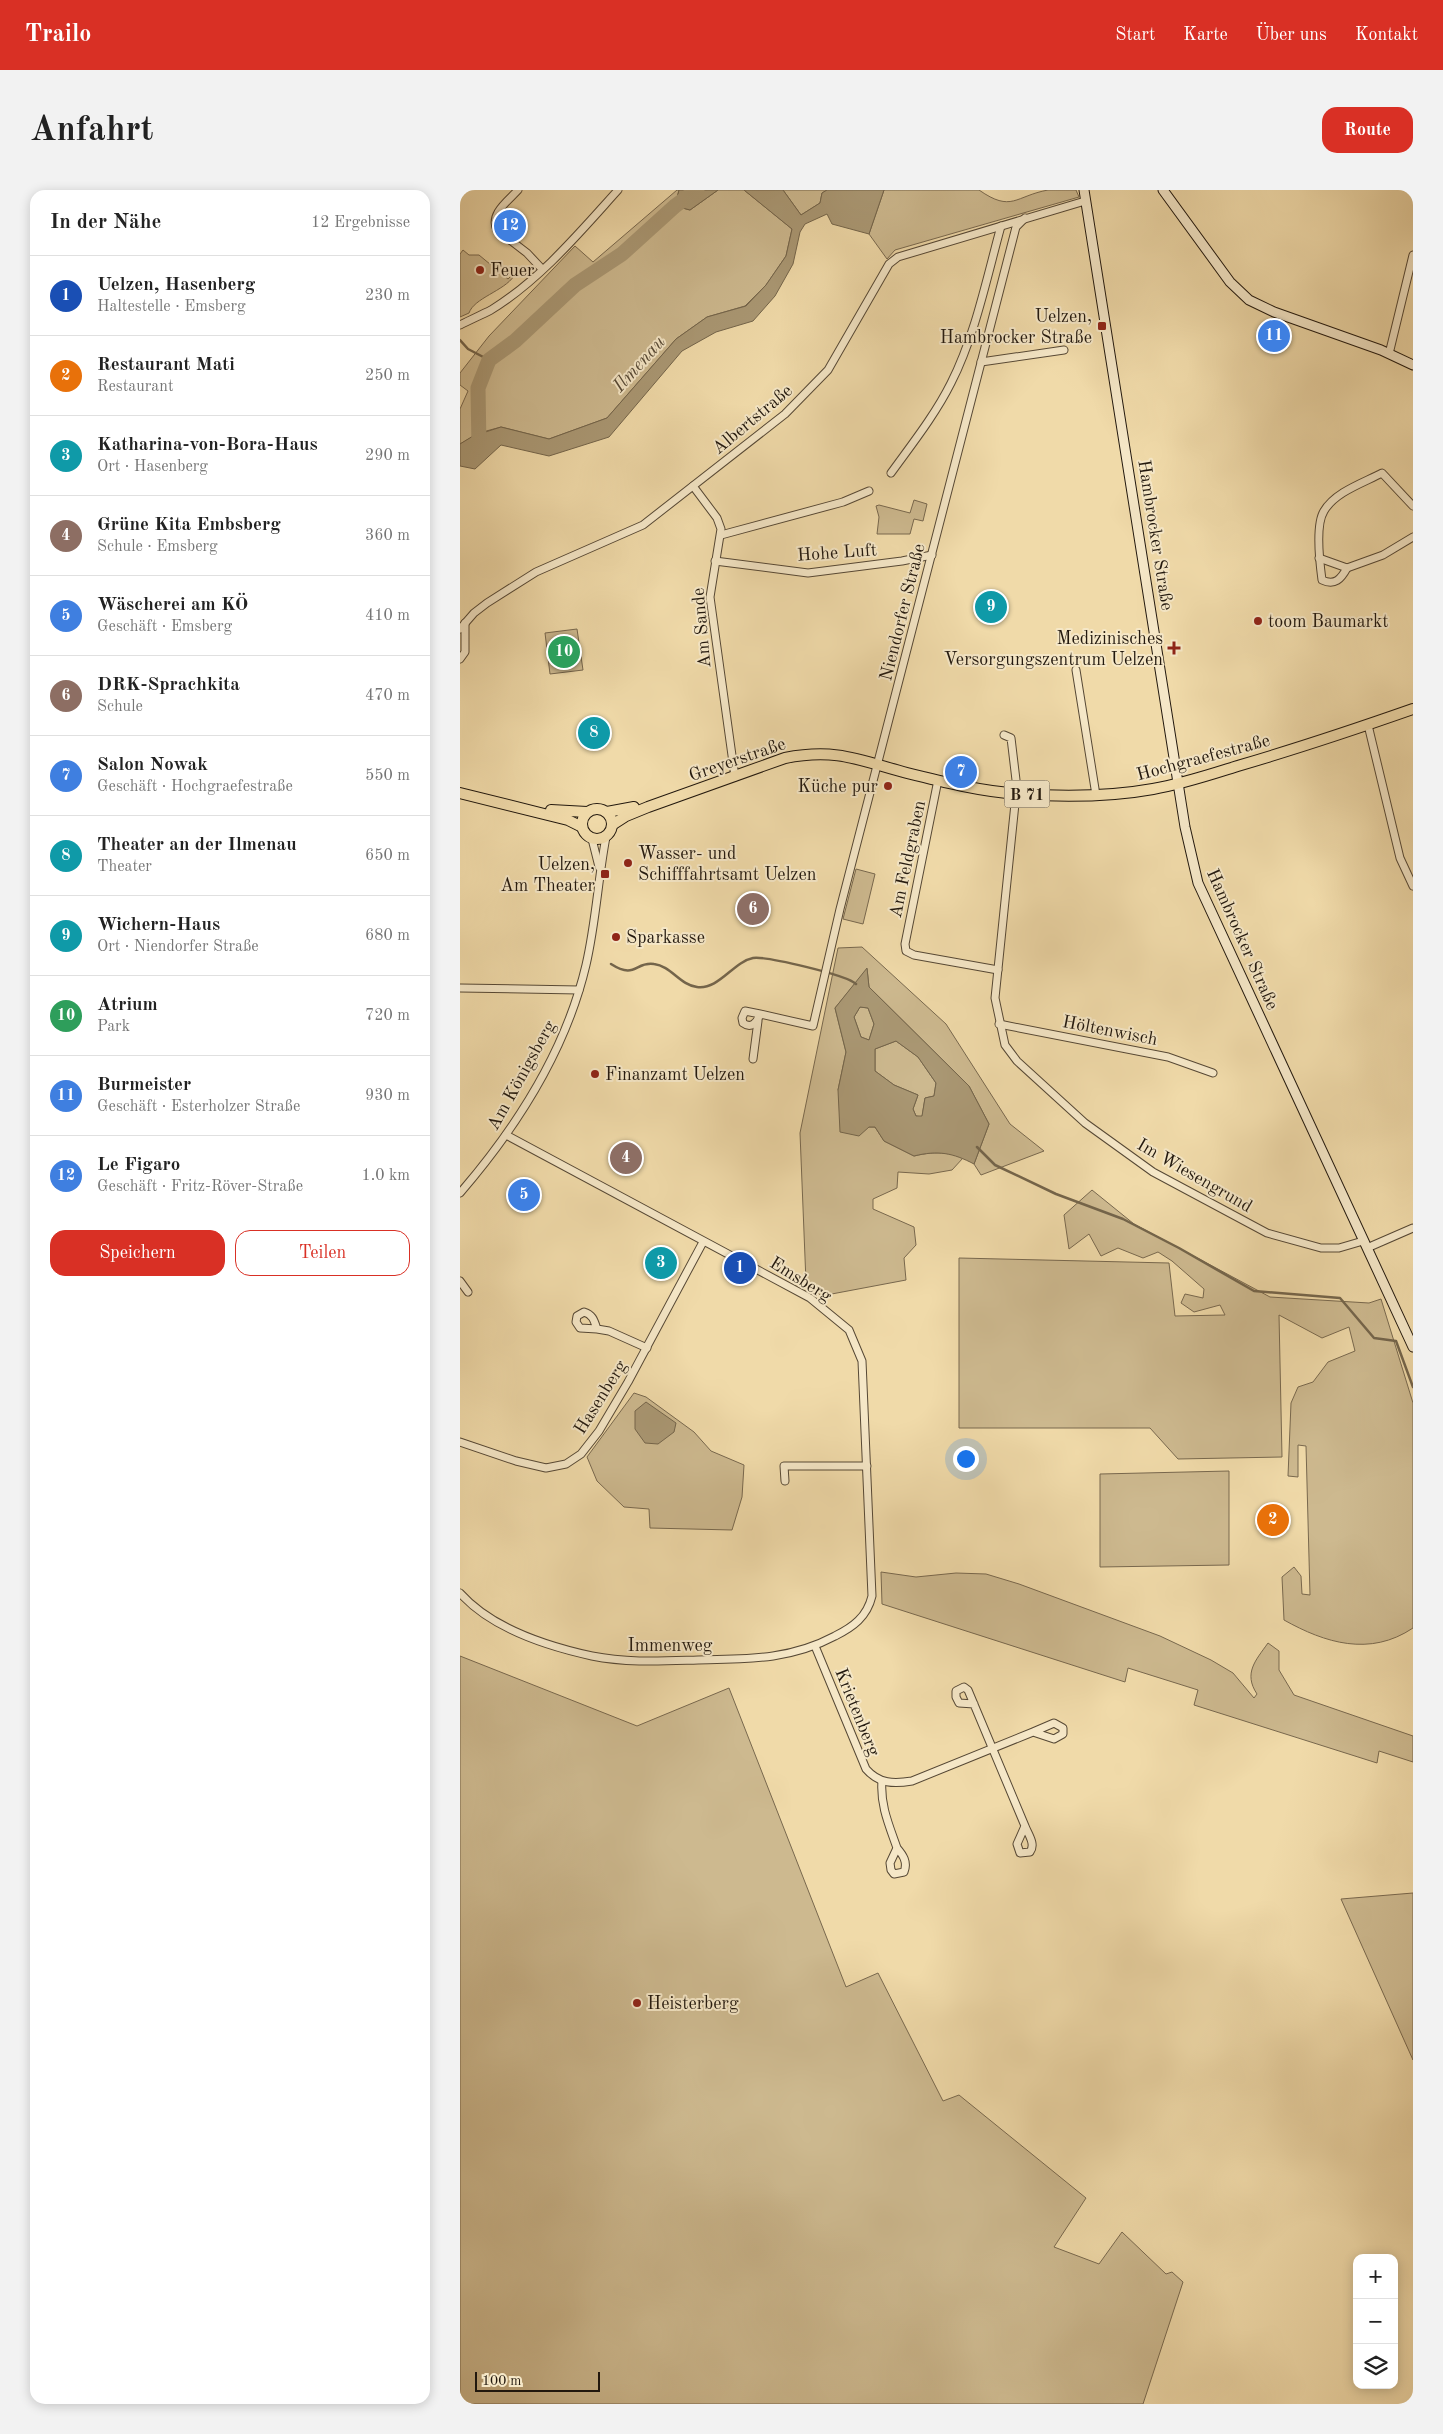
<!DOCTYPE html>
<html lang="de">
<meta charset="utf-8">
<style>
body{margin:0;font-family:"Old Standard TT",serif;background:#f2f2f2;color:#222}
.controls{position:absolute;right:15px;bottom:15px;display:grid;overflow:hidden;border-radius:10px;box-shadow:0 2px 12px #0003}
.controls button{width:45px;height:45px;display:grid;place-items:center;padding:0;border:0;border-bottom:1px solid #e0e0e0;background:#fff;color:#222;font:25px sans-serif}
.scale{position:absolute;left:15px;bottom:12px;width:125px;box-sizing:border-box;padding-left:5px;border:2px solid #22180e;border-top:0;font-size:14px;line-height:18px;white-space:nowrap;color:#22180e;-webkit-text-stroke:4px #f5e7c7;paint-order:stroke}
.you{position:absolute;left:505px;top:1268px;width:18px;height:18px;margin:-12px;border:4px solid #fff;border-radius:50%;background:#1a73e8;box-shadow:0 0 0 8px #1a73e833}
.badge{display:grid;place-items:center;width:32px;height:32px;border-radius:50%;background:#d93025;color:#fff;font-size:16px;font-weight:700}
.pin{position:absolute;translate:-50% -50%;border:2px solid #fff;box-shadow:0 1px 5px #0006}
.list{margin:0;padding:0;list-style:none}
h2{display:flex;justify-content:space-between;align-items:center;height:65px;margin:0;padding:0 20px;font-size:21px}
h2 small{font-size:16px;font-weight:400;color:#767676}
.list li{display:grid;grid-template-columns:32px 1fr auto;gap:15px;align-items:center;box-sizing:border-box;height:80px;padding:0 20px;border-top:1px solid #e0e0e0}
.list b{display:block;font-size:19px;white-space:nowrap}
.list p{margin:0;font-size:16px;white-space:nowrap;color:#767676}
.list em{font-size:16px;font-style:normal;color:#767676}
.actions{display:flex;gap:10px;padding:15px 20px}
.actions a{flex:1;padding:11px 0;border:1px solid #d93025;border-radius:15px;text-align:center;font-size:18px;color:#d93025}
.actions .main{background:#d93025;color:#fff}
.icon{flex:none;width:28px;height:28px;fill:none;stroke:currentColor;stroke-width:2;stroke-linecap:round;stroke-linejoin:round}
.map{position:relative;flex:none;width:953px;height:2214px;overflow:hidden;border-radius:15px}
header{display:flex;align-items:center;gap:30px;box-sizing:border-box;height:70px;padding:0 25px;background:#d93025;color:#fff}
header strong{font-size:24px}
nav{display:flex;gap:28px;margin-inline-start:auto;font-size:18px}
.intro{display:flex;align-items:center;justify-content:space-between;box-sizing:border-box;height:120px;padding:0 30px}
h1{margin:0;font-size:35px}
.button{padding:12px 22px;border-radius:15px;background:#d93025;color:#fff;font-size:18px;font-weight:700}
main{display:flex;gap:30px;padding:0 30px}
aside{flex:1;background:#fff;border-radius:15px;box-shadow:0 2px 12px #0003}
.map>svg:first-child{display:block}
.green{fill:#cdb98f;stroke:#78684e}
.water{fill:#aa9874;stroke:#74654b;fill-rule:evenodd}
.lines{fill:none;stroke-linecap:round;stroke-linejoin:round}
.stream{stroke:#74654b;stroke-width:2.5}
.river{stroke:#aa9874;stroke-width:15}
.street-casing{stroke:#564835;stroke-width:9}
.secondary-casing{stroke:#22180e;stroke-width:11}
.primary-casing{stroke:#22180e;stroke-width:12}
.street{stroke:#f5e7c7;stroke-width:7}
.secondary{stroke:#f5e7c7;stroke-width:9}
.primary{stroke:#f0daa9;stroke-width:10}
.poi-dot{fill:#8f2418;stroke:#f5e7c7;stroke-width:2}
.labels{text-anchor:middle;stroke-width:4;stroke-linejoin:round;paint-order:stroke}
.shield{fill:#f5e7c7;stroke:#615646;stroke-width:1}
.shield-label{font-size:16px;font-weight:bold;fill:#22180e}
.poi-label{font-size:18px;fill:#22180e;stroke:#f5e7c7;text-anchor:start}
.street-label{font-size:18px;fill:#22180e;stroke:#f5e7c7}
.water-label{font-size:19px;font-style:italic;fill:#584b37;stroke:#f5e7c7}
</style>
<header>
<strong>Trailo</strong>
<nav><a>Start</a><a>Karte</a><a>Über uns</a><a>Kontakt</a></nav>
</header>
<div class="intro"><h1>Anfahrt</h1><a class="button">Route</a></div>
<main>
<aside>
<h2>In der Nähe<small>12 Ergebnisse</small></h2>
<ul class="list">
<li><span class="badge" style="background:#1a4fb4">1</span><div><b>Uelzen, Hasenberg</b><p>Haltestelle · Emsberg</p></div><em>230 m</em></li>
<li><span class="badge" style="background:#e8710a">2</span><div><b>Restaurant Mati</b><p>Restaurant</p></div><em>250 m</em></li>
<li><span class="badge" style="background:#0f9aa8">3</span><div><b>Katharina-von-Bora-Haus</b><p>Ort · Hasenberg</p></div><em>290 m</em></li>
<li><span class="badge" style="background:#8d6e63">4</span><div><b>Grüne Kita Embsberg</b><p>Schule · Emsberg</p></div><em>360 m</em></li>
<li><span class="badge" style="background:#3f7fe0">5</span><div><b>Wäscherei am KÖ</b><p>Geschäft · Emsberg</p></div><em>410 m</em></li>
<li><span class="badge" style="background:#8d6e63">6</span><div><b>DRK-Sprachkita</b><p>Schule</p></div><em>470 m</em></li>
<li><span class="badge" style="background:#3f7fe0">7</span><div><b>Salon Nowak</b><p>Geschäft · Hochgraefestraße</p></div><em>550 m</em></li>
<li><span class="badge" style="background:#0f9aa8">8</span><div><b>Theater an der Ilmenau</b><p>Theater</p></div><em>650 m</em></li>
<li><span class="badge" style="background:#0f9aa8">9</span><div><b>Wichern-Haus</b><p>Ort · Niendorfer Straße</p></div><em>680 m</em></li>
<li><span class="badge" style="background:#2e9e5b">10</span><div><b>Atrium</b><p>Park</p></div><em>720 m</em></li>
<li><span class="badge" style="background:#3f7fe0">11</span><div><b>Burmeister</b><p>Geschäft · Esterholzer Straße</p></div><em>930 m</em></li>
<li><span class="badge" style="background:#3f7fe0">12</span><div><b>Le Figaro</b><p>Geschäft · Fritz-Röver-Straße</p></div><em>1.0 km</em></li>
</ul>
<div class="actions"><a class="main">Speichern</a><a>Teilen</a></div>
</aside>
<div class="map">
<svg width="953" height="2214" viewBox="0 0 953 2214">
<rect width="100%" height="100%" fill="#f0daa9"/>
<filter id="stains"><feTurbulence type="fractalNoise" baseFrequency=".004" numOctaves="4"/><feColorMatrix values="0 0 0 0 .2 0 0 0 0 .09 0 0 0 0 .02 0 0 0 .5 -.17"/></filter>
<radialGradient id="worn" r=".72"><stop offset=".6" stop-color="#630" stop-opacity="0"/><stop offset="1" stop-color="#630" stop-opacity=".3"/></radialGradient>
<!-- green -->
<g class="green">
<path d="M217,0H219L215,16L230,20L258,0H284L332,39L326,66L306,95L285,116L247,127L216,149L147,228L89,249L41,237L19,243L0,254V219L8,201L0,195V183L29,146L115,56L133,72Z"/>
<path d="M323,0H367L362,3L360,13L341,25Z"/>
<path d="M424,0H519C552,23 555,6 588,0C597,0 607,0 616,0L619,7L435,60L427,69L409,44Z"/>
<path d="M3,60L9,65H19L48,89L53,84L54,86C44,101 14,108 9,123L0,127V64Z"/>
<path d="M454,310L467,314L463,331L454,329L450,344H417L419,327L416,316L419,315L450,323Z"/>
<path d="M117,439L123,480L90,484L85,443Z"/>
<path d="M396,679L415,684L403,734L383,729Z"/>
<path d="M402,757L486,834L550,934L584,961L521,985L514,974L529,934L509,896L409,797L407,779L375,818L386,862L378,900L409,937H415L424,951L454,966C470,962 488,961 503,968L492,980L469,984L438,982L437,998L413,1009V1019L454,1037L456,1055L444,1068L446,1090L361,1106L346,1092L340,943L378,758Z"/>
<path d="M400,817L408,818L414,834L409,850L401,847L394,827Z"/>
<path d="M436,851L458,867L476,893L474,906L465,908L462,927L456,926L453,919L458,905L434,895L415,881V859Z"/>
<path d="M632,1000L674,1034L810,1107L909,1113L921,1109L953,1213V1438C910,1467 865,1453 824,1430L822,1387L834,1377L841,1386L842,1404L850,1405L846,1256L838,1255V1287L828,1286L831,1213L838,1197L853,1192L868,1172L895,1161L889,1137L862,1148L819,1125L822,1267L718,1269L690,1238H499V1068L709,1073L715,1126L765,1125L760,1115L734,1122L721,1113L725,1104L743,1108L744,1099L712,1071L698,1062L683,1068L658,1058L641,1066L629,1044L609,1059L604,1025Z"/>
<path d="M174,1203L186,1207L234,1242L251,1261L284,1275L282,1307L272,1340L190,1338L189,1319L164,1317L137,1291L127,1267Z"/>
<path d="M769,1281V1375L640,1377V1284Z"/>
<path d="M421,1382L456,1387L496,1383L526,1384L559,1394L700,1446L751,1470L773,1483L794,1508L797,1504C783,1483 796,1470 808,1453L819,1461V1480L834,1505L953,1546V1572L919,1561L917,1573L734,1515L738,1500L668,1478L665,1492L422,1414Z"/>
<path d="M0,1466L177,1536L269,1498L386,1797L418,1783L483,1911L499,1905L626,2008L594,2057L639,2074L662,2042L706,2084L712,2082L723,2092L683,2214H0Z"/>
<path d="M953,1703V1870L881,1709Z"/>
</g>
<!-- water -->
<g class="water">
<path d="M219,0H258L230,20L215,16Z"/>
<path d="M284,0H323L341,25L360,13L362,3L367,0H424L409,44L372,34L367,24L345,34L340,42L333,74L315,106L293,131L256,142L222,161L149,247L89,266L41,255L15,279L0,276V254L13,246L41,237L89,249L147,228L216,149L247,127L286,116L306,95L326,66L332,39Z"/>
<path d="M407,778L409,797L509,896L529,934L514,974C493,963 478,960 454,966L424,951L415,937H409L399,946L380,942L378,900L386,862L375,818ZM400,817L408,818L414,834L409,850L401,847L394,827ZM436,851L458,867L476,893L474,906L465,908L462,926H456L453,919L458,905L434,895L415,881V859Z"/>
<path d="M186,1212L216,1233L214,1242L198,1254L185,1253L175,1239V1221Z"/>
</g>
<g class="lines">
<!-- stream -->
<g class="stream">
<path d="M0,150L8,159L29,170"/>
<path d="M151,774C176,790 175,771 194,774C211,776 220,795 237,797C259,800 273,772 293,768C306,766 387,785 396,794"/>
<path d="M517,957L535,975L596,1004L663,1029L719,1058L794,1101L880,1108L914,1148L936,1151L953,1197"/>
</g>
<!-- river -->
<path class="river" d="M19,257L18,198L29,170L55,151L115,95L162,64L215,16L237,0"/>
<!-- street casing -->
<g class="street-casing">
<g id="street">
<path d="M58,0C48,11 29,24 37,40L67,63L82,79"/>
<path d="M0,135C10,130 21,125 31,120C80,90 120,42 158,0"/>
<path d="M929,164L953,65"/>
<path d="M521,172L604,160"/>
<path d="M431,283C452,254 475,225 491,193C515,146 527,87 541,36"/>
<path d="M233,296L257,328L261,339L250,407L275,587"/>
<path d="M261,345L383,312L409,301"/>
<path d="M859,368L887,378L923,365L953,347"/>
<path d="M255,371L348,383L442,371L472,365"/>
<path d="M887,378C881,389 875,396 862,390C860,375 855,335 864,321C875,302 903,293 922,283L953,316"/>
<path d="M0,439L14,423L27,413L76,382L183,335L325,224L368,180L429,74L438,67L625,11"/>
<path d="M0,469L5,462V433"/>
<path d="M616,480L636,605"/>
<path d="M908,535L940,668L953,696"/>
<path d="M544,545L551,548L556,590V604L535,808L545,855L557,871L625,933L693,982L807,1043L861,1058H879L903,1051"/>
<path d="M478,590L445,754L446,761L454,765L538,780"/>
<path d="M132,649L139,677"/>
<path d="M0,798L119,800"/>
<path d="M300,824L285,821L282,828L283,833C291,839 297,833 300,824L353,836L380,719L556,37L565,28"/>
<path d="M539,834L708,867L753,883"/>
<path d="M293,869L298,831"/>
<path d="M0,1003C57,937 106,860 126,775C136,732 138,689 146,647"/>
<path d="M907,1058L953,1038"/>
<path d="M0,1091L8,1102"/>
<path d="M137,1139L120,1138L116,1132L117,1126L124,1122C133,1125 134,1130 137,1139L149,1141L187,1158"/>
<path d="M0,1252L56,1271L86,1278L106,1274L121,1264L139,1241L168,1192L243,1052"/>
<path d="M325,1291L324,1276H407"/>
<path d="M0,1403C32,1439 86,1456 132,1466C167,1473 202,1471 238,1470C288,1469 330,1470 375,1446C393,1437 407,1427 412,1406L402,1171L389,1140L350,1108L46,945"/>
<path d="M355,1456L406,1579C419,1594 434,1594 452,1591L573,1542L594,1549L603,1544V1538L594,1533L573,1542"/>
<path d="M514,1514L499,1513L496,1507V1501L504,1497L508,1500L565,1636L557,1654L560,1663L570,1662C576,1654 568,1644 565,1636"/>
<path d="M422,1591C420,1615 429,1635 437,1658L430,1673L431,1680L434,1684L444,1682C448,1672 443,1665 437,1658"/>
</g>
</g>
<!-- secondary casing -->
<g class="secondary-casing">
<g id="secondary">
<path d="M624,0L725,637L738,693L953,1157"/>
<path d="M703,0L770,92L789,110L814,122L921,160L953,175"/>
</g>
</g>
<!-- primary casing -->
<g class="primary-casing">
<g id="primary">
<path d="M0,603L108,630L122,637"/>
<circle cx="137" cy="634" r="15"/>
<path d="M91,620L127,622"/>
<path d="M147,622L174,617"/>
<path d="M152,635L166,626L188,617L325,568C376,558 399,570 447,583C483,592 520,601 558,604C603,607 649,607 693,599C723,594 752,584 781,575C839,558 896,539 953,519"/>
</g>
</g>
<!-- street -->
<use href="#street" class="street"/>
<!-- secondary -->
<use href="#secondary" class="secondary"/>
<!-- primary -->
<use href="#primary" class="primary"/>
</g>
<!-- markers -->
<g class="poi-dot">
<circle cx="20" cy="80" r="5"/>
<rect x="637" y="131" width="10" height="10" rx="2.5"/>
<circle cx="798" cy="431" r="5"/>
<path d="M711.5 450.5h5v5h5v5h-5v5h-5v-5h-5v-5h5z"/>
<circle cx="428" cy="596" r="5"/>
<circle cx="168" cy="673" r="5"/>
<rect x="140" y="679" width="10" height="10" rx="2.5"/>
<circle cx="156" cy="747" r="5"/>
<circle cx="135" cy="884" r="5"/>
<circle cx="177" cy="1813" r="5"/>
</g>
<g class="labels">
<!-- shield labels -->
<rect class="shield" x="544.5" y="590.5" width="45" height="27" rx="4"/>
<g class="shield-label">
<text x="567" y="610">B 71</text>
</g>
<!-- poi labels -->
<g class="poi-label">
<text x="30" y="86">Feuer</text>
<text x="632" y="132" text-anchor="end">Uelzen,<tspan x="632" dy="21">Hambrocker Straße</tspan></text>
<text x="808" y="437">toom Baumarkt</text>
<text x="703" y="454" text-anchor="end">Medizinisches<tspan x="703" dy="21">Versorgungszentrum Uelzen</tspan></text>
<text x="418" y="602" text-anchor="end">Küche pur</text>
<text x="178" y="669">Wasser- und<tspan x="178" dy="21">Schifffahrtsamt Uelzen</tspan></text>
<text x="135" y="680" text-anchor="end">Uelzen,<tspan x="135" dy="21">Am Theater</tspan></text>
<text x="166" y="753">Sparkasse</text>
<text x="145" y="890">Finanzamt Uelzen</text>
<text x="187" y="1819">Heisterberg</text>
</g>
<!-- street labels -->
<g class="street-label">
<text transform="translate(292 229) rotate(-40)" y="6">Albertstraße</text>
<text transform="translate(696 345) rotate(81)" y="6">Hambrocker Straße</text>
<text transform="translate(377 362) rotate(-4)" y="6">Hohe Luft</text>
<text transform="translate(442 422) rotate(-76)" y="6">Niendorfer Straße</text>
<text transform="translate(241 438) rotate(-95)" y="6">Am Sande</text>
<text transform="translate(743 567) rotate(-15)" y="6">Hochgraefestraße</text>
<text transform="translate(277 569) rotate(-19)" y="6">Greyerstraße</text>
<text transform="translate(447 669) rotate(-78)" y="6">Am Feldgraben</text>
<text transform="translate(783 749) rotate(66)" y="6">Hambrocker Straße</text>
<text transform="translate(650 840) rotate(11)" y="6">Höltenwisch</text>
<text transform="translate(61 885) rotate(-61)" y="6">Am Königsberg</text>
<text transform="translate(735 985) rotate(30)" y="6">Im Wiesengrund</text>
<text transform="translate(341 1089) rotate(32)" y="6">Emsberg</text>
<text transform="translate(140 1207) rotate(-58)" y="6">Hasenberg</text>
<text x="210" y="1461">Immenweg</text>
<text transform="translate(398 1522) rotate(68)" y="6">Krietenberg</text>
</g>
<!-- water labels -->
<g class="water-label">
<text transform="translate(178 173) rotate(-48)" y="7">Ilmenau</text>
</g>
</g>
<rect width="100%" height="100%" filter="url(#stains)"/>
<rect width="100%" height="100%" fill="url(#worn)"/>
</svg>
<div class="controls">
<button>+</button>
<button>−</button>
<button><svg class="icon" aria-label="layers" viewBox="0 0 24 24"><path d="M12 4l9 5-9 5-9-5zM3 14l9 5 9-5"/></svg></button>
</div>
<div class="scale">100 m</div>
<div class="you"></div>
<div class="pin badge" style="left:280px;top:1078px;background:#1a4fb4">1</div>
<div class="pin badge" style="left:813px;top:1330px;background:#e8710a">2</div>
<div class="pin badge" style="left:201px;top:1073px;background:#0f9aa8">3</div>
<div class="pin badge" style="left:166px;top:968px;background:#8d6e63">4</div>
<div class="pin badge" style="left:64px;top:1005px;background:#3f7fe0">5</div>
<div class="pin badge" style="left:293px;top:719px;background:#8d6e63">6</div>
<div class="pin badge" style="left:501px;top:582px;background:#3f7fe0">7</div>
<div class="pin badge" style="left:134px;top:543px;background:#0f9aa8">8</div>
<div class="pin badge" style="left:531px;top:417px;background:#0f9aa8">9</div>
<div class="pin badge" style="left:104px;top:462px;background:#2e9e5b">10</div>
<div class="pin badge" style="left:814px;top:146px;background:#3f7fe0">11</div>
<div class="pin badge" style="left:50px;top:36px;background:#3f7fe0">12</div>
</div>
</main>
